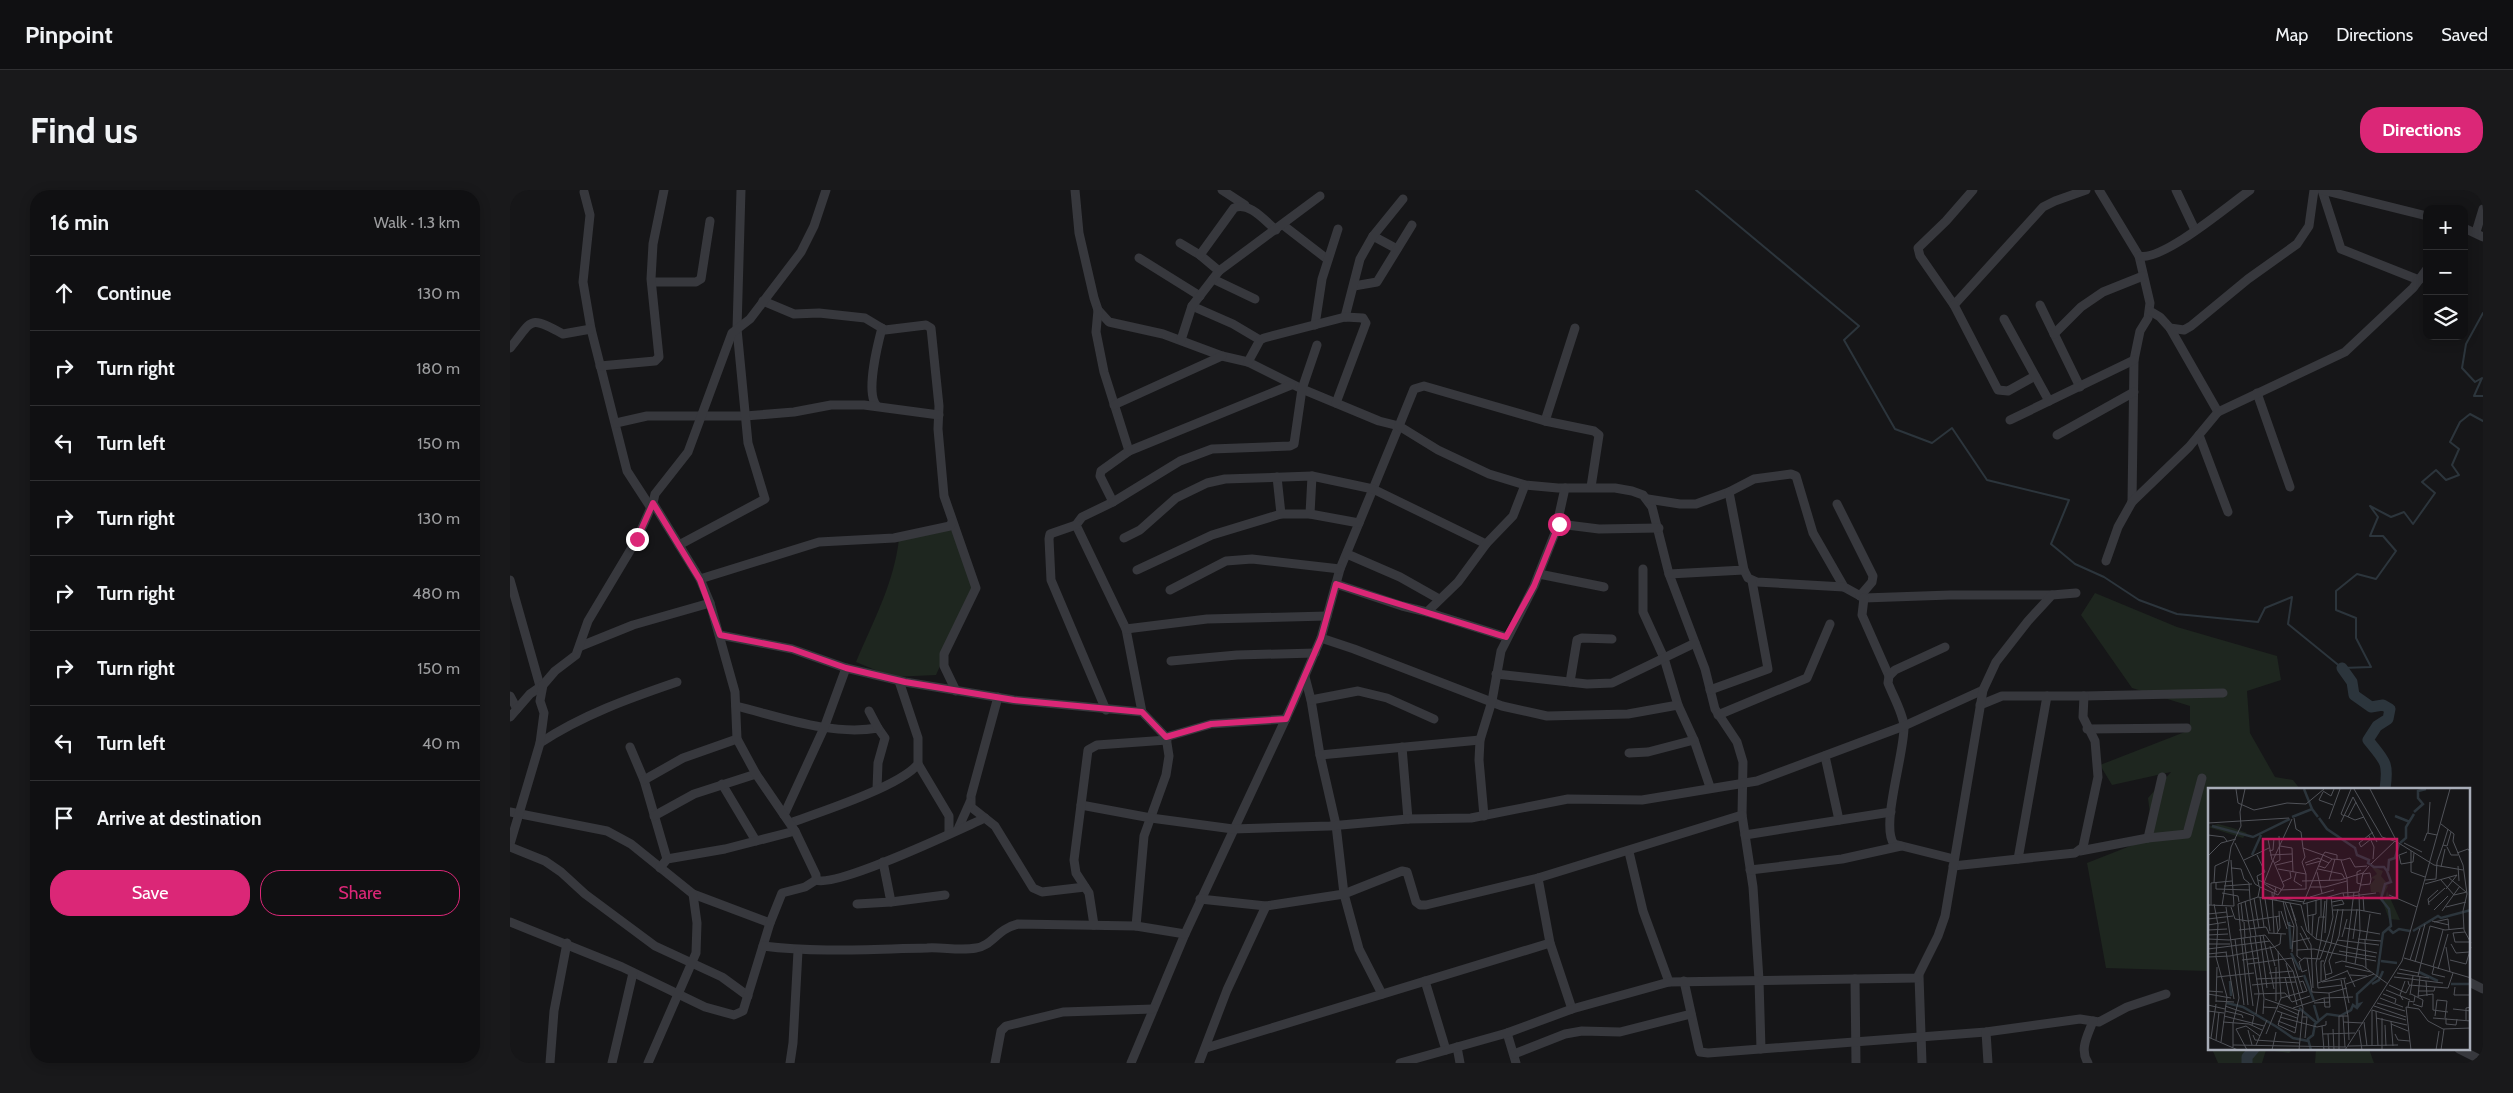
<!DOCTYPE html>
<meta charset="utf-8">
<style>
body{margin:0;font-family:Cabin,sans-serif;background:#19191b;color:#f1f3f6}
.controls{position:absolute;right:15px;top:15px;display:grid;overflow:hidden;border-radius:10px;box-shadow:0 2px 12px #0003}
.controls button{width:45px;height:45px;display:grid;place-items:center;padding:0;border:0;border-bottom:1px solid #303032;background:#101012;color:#f1f3f6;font:25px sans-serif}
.stop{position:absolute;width:15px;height:15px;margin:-11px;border:4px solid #db2777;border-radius:50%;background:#fff}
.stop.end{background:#db2777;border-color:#fff;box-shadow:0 1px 5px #0008}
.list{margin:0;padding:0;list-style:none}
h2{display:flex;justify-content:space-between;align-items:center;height:65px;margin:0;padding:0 20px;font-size:21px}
h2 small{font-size:16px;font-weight:400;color:#9c9d9f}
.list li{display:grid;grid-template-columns:32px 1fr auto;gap:15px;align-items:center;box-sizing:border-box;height:75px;padding:0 20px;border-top:1px solid #303032}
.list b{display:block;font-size:19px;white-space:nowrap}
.list em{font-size:16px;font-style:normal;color:#9c9d9f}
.actions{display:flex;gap:10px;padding:15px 20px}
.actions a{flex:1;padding:11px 0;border:1px solid #db2777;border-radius:20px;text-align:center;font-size:18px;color:#db2777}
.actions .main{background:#db2777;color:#fff}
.icon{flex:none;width:28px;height:28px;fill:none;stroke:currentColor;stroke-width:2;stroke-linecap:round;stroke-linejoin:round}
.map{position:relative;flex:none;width:1973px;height:873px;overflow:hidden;border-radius:20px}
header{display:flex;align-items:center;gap:30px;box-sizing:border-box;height:70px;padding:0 25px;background:#101012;border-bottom:1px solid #303032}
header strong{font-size:24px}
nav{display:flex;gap:28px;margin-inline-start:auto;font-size:18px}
.intro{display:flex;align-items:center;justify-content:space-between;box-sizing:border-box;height:120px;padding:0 30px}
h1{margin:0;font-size:35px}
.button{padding:12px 22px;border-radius:20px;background:#db2777;color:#fff;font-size:18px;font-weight:700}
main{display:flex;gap:30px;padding:0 30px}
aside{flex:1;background:#101012;border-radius:20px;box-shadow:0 2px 12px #0003}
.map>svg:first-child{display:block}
.green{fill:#1e261f}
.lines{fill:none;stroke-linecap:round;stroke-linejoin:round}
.stream{stroke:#2c353c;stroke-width:2}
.river{stroke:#2c353c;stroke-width:11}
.minor{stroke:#37383d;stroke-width:9}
.route{stroke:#db2777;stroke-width:6}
.inset-river{fill:none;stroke:#2c353c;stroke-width:2.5}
.inset-road{fill:none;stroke:#505258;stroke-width:1}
.view{fill:#c2185b;fill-opacity:0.15;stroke:#c2185b;stroke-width:2.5}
.inset-edge{fill:none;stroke:#a8adb8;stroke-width:2.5}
</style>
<header>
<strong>Pinpoint</strong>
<nav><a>Map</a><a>Directions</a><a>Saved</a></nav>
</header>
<div class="intro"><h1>Find us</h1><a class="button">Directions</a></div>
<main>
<aside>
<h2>16 min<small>Walk · 1.3 km</small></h2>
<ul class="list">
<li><svg class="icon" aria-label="ahead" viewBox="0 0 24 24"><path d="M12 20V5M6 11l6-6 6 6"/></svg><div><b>Continue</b></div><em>130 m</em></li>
<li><svg class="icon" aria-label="right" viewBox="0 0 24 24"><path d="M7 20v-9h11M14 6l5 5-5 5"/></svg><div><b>Turn right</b></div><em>180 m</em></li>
<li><svg class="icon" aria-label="left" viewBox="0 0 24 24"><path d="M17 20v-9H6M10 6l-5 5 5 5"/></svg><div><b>Turn left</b></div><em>150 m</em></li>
<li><svg class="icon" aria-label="right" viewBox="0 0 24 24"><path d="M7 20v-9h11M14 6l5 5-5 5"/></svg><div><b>Turn right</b></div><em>130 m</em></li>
<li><svg class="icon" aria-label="right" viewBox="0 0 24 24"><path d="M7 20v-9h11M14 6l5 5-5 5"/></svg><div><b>Turn right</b></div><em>480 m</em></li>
<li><svg class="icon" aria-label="right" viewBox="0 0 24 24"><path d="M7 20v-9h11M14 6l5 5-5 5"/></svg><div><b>Turn right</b></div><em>150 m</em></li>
<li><svg class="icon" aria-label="left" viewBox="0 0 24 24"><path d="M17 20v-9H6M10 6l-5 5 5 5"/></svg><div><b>Turn left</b></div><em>40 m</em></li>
<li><svg class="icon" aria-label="arrive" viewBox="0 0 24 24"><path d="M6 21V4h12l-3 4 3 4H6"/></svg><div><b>Arrive at destination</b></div></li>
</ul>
<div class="actions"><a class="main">Save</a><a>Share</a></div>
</aside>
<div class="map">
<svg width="1973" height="873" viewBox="0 0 1973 873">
<rect width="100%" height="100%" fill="#161618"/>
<!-- green -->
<g class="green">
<path d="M440,337L466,395L426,485L382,487L346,472C363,432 384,393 389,349Z"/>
<path d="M1585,403L1667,437L1767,466L1771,490L1737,501L1740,543L1765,587L1783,590L1790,599H1699V775L1697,781L1596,778L1577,673L1643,647L1638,608L1661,582L1602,595L1590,575L1680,540V516L1622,498L1571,425Z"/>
<path d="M1702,859H1783L1779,863L1756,860L1752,873H1708Z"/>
<path d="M1806,859H1859L1864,873H1805Z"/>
</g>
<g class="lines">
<!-- stream -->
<g class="stream">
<path d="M1186,0L1349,136L1334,150L1385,239L1422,253L1442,238L1477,290L1559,310L1541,354L1565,374L1594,387L1629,410L1667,424L1748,432L1755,418L1782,407L1778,434L1832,478L1861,477L1846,448V428L1826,420V401L1847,384L1866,389L1886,361L1873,346H1860L1868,327L1860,316L1881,327L1894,322L1903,334L1925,303L1912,292L1926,280L1936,290L1949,285L1942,275L1949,259L1940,252L1950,232L1960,224L1973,231"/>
<path d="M1973,123L1956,154L1952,178L1965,192L1972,188L1964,206H1973"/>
</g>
<!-- river -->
<g class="river">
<path d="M1832,478L1842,492L1844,505L1861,517L1873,515L1880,519L1878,529L1867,536L1858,550C1875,571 1879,572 1875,599"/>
<path d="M1737,873V867L1744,859"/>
</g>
<!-- minor -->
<g class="minor">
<path d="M565,0L569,43L584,108L588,120L599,132L653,144L712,166L738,172L792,199L869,231L889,236L830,379L811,448L784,511L675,744L621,873"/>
<path d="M712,0L735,15"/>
<path d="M1463,0L1436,31L1408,58L1410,66L1444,115L1533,17L1545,11L1576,0"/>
<path d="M1589,0L1629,66L1640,113L1638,128L1630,141L1624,170L1622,312"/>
<path d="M1666,0L1685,40"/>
<path d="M1812,0L1831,59L1909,90"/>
<path d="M1812,0L1917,26"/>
<path d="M1970,0L1973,2"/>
<path d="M74,2L80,25L73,92L81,139L117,281L141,318"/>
<path d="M773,35L817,69"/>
<path d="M1954,38L1973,47"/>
<path d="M1966,42L1973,19"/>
<path d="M863,46L887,59"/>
<path d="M670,53L690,65L709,81"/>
<path d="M690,65L724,18C739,11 755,31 766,40"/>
<path d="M1629,66C1652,72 1719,15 1740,0"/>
<path d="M629,68L690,106"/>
<path d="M703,89L745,109"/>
<path d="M142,92H186L191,89L200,31"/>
<path d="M844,96L867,92L902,35"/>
<path d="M253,111L284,124L309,123L355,128L375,140L416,135L421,138L429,216L428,239L434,306L466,398L434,464V476L446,501"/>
<path d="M1444,115L1488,200L1498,201L1525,186"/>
<path d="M1530,115L1570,197"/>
<path d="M682,116L723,134L750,150"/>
<path d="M588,120L586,142L594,182L619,261L591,281L590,286L603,312L572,327L566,335L616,439L632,522"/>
<path d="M1640,121L1650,127L1660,138L1674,140L1681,136L1738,89L1787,54L1799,36L1804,0"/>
<path d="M835,127L850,69L863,46L893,9"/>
<path d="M1494,129L1539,211"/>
<path d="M805,135L812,89L828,39"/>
<path d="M1660,138L1708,222"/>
<path d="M1544,144L1571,117L1593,102L1633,86"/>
<path d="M671,150L682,116L709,81L810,6"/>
<path d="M0,158C23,131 17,124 53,144L81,139"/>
<path d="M738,172L750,150L754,148L835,127L853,128L856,133L826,213"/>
<path d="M90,176L145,171L149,167L141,89L143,54L154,0"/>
<path d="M1747,203L1780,297"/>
<path d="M604,215L712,166"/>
<path d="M367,216C355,205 368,153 372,138"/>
<path d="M1500,230L1624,170"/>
<path d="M1035,231L1065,138"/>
<path d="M106,233L137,226H235L284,222L321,215H354L429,225"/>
<path d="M1547,245L1624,202"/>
<path d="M1689,245L1718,322"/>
<path d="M619,261L781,195"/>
<path d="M767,287L771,324"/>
<path d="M1081,297L1089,245L1084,241L1035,231L914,196L904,199L889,236L928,260L979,284L1015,295L1048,298H1105L1122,301L1133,305L1142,317L1159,384L1195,479L1205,519L1227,552L1233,572L1232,625L1243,697L1249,790L1251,859"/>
<path d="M1138,309L1170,314H1186L1219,302L1244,289L1281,284L1286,286L1303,343L1334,397L1354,408L1440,405H1542"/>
<path d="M603,312L670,271L702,259L780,256L784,254L792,199L807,155"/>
<path d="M1327,314L1363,386L1362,392L1350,406"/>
<path d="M800,324L802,286"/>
<path d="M1049,334L1089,339L1149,338"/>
<path d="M566,335L540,344L539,349L541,390L596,520"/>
<path d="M614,348L630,340L666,308L697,293L715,289L802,286L863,299L976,354"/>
<path d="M169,355L255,309L238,253L227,139L231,0"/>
<path d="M837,364L890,387L929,409"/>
<path d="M1596,371L1608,337L1622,312L1679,257L1708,222L1835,162L1903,98L1917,79"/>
<path d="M1133,379V422L1154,468L1168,515"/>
<path d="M627,380L702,345L771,324H800L849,333"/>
<path d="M1234,380L1238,388L1247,392L1334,397"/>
<path d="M1029,384L1094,397"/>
<path d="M1159,384L1234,380L1219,302"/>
<path d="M190,389L309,352L384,348L440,336L442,332"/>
<path d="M0,390L30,496"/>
<path d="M826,394L892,416L917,422L948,392L976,354L1003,326L1015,295"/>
<path d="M660,400L716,371L742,369L830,379"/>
<path d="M1354,408L1352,425L1379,486"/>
<path d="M917,422L996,447"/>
<path d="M616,439L697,429L817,426"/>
<path d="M210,445L282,459L336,478L395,492L504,510L632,522L656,547L659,566L656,585L634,646L626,736"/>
<path d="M811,448L844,459L992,516L1037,526L1118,524L1168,515L1184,550L1200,597"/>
<path d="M71,456L123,435L200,413"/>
<path d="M1435,457L1385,480L1379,486L1378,493C1383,506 1393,523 1394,536C1395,562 1370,636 1384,654L1444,669"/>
<path d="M661,471L727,465L805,463"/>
<path d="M986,484L1077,494L1102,493L1185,453"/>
<path d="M795,487L801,510L810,565L826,635L834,704L849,759L872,804"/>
<path d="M1060,492L1067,450L1072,448L1102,449"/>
<path d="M1200,500L1258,479L1242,391"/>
<path d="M0,506L7,519"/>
<path d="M1574,506L1713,503"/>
<path d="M488,507L461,606V617L485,636L523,698L532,702L575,697"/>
<path d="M801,510L848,501L877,508L924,529"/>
<path d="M226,516C271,527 321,546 368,538L375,548L368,573L367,599"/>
<path d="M359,521L368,538"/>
<path d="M1208,525L1297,488L1320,434"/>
<path d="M0,527L20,504L33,495"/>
<path d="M1577,539L1677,538"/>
<path d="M656,547L701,534L776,529"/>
<path d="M30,553C72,525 120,508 167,492"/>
<path d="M120,557L134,590L157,669"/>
<path d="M892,557L898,629"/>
<path d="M1119,563L1138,562L1184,550"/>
<path d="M810,565L970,550"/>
<path d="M1315,566L1329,630"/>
<path d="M408,574L439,626V643"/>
<path d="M134,590L173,568L227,549"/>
<path d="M212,594L246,651"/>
<path d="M571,615L641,628L723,639L820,636L898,629L961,628L1058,609L1132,610L1247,591L1394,536L1473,500"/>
<path d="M0,622L97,641L121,654L183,704L260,733"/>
<path d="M274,625L314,538L336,478"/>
<path d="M144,626L184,604L246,584"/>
<path d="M974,626L969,570L970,550L982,511L991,461L1024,396L1045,343L1055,298"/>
<path d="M280,633C308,623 391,596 408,574V548L389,491"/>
<path d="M448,639L460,612"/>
<path d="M1235,645L1381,622"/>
<path d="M1638,648L1652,587"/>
<path d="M0,654L30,553L34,523L30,511L33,495L45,481L66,465L78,431L127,349L143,313"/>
<path d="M0,657L35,671L51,682L75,704L145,756L212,787L238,806"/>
<path d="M1570,661L1638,648L1677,644L1692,588"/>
<path d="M1119,662L1133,721L1159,792"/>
<path d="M1508,669L1537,506"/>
<path d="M1443,676L1565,663L1573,657L1588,587L1585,551L1573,527L1574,506H1492L1470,515"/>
<path d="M150,678L157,669L215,659L285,641"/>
<path d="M1240,680L1332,669L1391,656"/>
<path d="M1028,688L1040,753L1062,819"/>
<path d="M306,690C327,698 448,640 475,628"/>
<path d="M690,709L756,716L834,704L892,681L897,682L906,712L910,715H916L1028,688L1232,625"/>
<path d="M381,712L435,705"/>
<path d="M347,714L381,712L373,672"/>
<path d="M0,732L112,777L195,817L224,825L233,821L260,733L272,703L295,697L306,690V685L285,641L246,584L227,549L225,502L200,413L190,389L143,313L145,304L178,262L222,143L240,129L291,62L304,36L316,0"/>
<path d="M584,735L579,703L566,683L564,670L578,560L587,555L657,550"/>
<path d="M253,756C308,763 362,759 417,758C433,757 450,761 466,758C482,756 487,739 508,734L626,736L675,744"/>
<path d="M1409,786L1412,873"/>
<path d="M1345,789L1346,873"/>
<path d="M915,791L936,860"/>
<path d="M1174,791L1189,859L1190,862L1198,863L1476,842L1570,829L1589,832L1617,817L1656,804"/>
<path d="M1959,792L1973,799"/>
<path d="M1476,842L1478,873"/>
<path d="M997,843L1006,873"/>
<path d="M947,857L950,873"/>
<path d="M696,858L1040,753"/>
<path d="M1949,859L1973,871"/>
<path d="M1004,864L1055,844L1072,841L1110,842L1181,824"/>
<path d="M40,873L44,821L57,753"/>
<path d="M102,873L123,783"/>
<path d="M138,873L186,763L187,733L183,704"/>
<path d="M280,873L283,853L288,761"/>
<path d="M485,873L491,841L496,836L553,822L643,819"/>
<path d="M689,873L717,800L756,716"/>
<path d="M890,873L997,843L1062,819L1159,792L1407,788L1428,746L1435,726L1473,500L1486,472L1518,431L1542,405L1566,403"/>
<path d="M1578,873C1569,859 1578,845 1583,831"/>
</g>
</g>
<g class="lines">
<!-- route -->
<path class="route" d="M127,349L143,313L190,390L210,445L282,459L336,478L395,492L504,510L632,522L656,547L701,534L776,529L811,448L826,394C883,413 940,429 996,447L1024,396L1049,334"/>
</g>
<!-- overview -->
<g transform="translate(1698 598)">
<rect width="262" height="262" fill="#161618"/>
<path d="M10,36L25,40L39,45L35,50L0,39ZM163,78L175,83L173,88L178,94L174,98L177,95L180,98L174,110L177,112L179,103L192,132L181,131L171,104H163L162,97L167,91L163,90L169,86Z" fill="#1e261f"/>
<path class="inset-river" d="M96,1L104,21M206,24L215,16L210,10V3L218,1M187,28L202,34M84,29L104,21L110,29M111,30L119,41L147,60L149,67L161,72L160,75L166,79H176L179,83M4,38L45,49L82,31M192,55L198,50V39L206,26M44,67L53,47M180,83L181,72L187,70L191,56M81,134L83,161M181,141L185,145L191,141L202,143M205,143L230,128L233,130L263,122M83,165L92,182M173,173L189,175M211,184L230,193M96,187L106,213M22,193L23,208M164,196L171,192L175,183M243,196H263M19,215L35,219L69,239M106,217L111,234M91,220L109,235M69,239L85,250L100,253M103,262L100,251L105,247L107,236L119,226L132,228L143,222L145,217L149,220L152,216L149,217V206L169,188L175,145L183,138L181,121L173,111L177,96L183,94L179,83"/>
<path class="inset-road" d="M28,1L30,15L46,22L79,15L98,16L116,1M146,1L174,49L189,54L226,77L255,82M162,1L189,54M115,3L123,8L126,1M115,4L111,12L125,17M145,9L169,54M136,27L147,32L156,29M136,28L133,26L143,1M140,29L148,14M86,30L88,41L93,44L95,60L115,67L95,116M121,31L132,1M133,34L145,9M0,35L81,30M233,36L246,46L245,53L255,77L259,106L255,123L256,142L263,155M240,41L235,57L239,58L243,44M220,45L222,14M0,47L16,49L19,53M161,48L166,59L165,71M60,51L64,72M163,51L153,59L151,55L165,44M216,53L219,45L229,47M27,55L47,96L52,99L50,109M196,55L214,64M72,58L84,60L85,84M239,59L243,67H250M95,60L97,69L94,74L98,86M61,63L65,62L66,50M203,63V84L217,89M199,64L191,67L193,76L205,74L206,65M249,65L260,61L263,65M49,67L57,84M62,67L84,66M0,68L13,55L28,51M129,71V67L117,64L115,67L124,71L135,72L142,70L147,79L159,78M23,72L26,118M36,72L61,60M133,72L139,90L140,109M67,75L72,72L71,48M97,75L110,70L121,75M163,76L187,53M68,77L85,73M98,77L113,73M111,78L117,80L124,71M250,78L251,93M233,79L237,61M24,80L33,81L36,91L41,95L42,111M70,81L98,86V101M110,81L134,86L137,91M153,82L149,84V95L153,96M109,84L114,105M88,85L86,93L94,98M240,89L258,104M50,92L73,101M217,92L228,91L229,74L235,57M233,92L246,107L259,104M94,93L132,92L155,85M121,93L127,71M74,94L83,90L82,84M6,95L7,78L20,72M8,95V101L42,102M55,95L69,104M217,96L249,87M153,97L162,96L163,91L162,85L155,86M16,98L44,96M51,98L49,88L57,84M52,99L70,107L76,98L65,72L84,31M68,99L65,111H69M102,99H117L139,93M54,100L65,72M238,101L249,87M72,102L98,101M64,104L66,145M146,104L139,159L169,165M14,105L30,108L31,114M135,105L136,109L168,105M181,107L209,119M155,108L156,123M102,109L126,102M46,110L51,140M52,110L56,139M57,111L62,143M75,111L96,114M113,111V128M42,112L48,148M37,113L43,149M75,113L80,137L86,139M77,114L86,138L84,164M124,114L134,112L136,116L125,118M33,115L35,134M82,115L89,139V168L94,172M99,115L101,145M220,115L237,100M6,116L10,137L8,169L19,209L13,254M95,116L134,105L151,104L155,85L161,78M0,117L26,118M3,117V95L24,93M221,117L220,111L230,102M14,118L23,59L33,38L32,24L37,1M83,118L88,133M18,119L31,210L25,235V259M23,119L27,131L40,133M238,119L258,114M125,122H151L173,126M226,122L240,108M73,123L79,141M234,123L252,98M0,126L19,124M68,128L70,143M99,128L108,126V112M0,131L25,128M40,133L72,128M224,133L241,137M36,134L37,150M226,134L240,131L241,142M0,137L18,134M93,138L103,157L105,200M137,140L172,146M0,142L19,141M31,142L58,139L61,145M257,144L245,145L247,154H262M60,145L78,146M69,145L72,140L71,123M92,145L100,161M117,145L119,109M0,147L20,146M52,147L59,200M55,147L66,201M104,147L105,127M42,149L51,206L48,226M47,149L56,210L55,226M134,149L139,131M36,150L45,218M0,151L21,152L57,147L85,183L95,220L91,262M27,151L36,217M108,151L111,129H117M145,151L149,121M150,151L173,153M129,152L171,157M157,152L158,180M158,152L162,126M113,153L117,113M84,154L102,150M0,156H22M123,156L130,121M243,156L248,165L261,164M62,158L67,178M238,159L242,184M0,161L62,153M89,162L106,161L124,165M131,163L149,166M18,164L26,211M124,165L168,173M0,166L19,164M149,166L168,169M0,169L22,168L66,159L72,156L73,146M99,170L104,204L121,205L139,200M196,170L263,190M34,172L51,170M202,172L212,140M242,172L258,176L263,159M207,174L217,136M78,175L89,217M127,175L134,173L155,178L180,196M40,176L84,170L90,189L95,188M147,176L152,144L151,105M137,178L163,184M68,179V213M225,179L235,142M226,179L224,186L237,189M191,181L211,185M230,181L240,146M99,182L94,184L91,174L96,170L112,171L121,146L125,129L123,108M139,182L147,199M61,185L85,183M189,185L221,190M117,187L124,185L121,173L131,148L135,121M142,187L159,188M210,188L222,138L237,142L256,140M9,189L46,185M77,189L82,211M186,189L235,195M48,191L90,189L95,205M136,191L141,215M118,192L116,177L123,156M113,193V173H116M200,193L201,197L240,200L245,185M218,193L219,208M114,194L138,190M64,195L88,194M110,195L139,183M138,196L166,186M44,197L64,195M181,197L198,205L202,197M247,199L246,207H263M110,200L108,175L113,153M110,200L134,197M178,202L202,212M0,203L15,204M210,203H226L227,199M0,206L23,210M46,206L77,205L84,214L102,208M175,206L188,211L187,215M203,206L215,212L214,219L205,216M225,206V222L240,224M202,207L205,188M210,208L225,206M210,209L212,188M73,210L99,203L95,193L92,194M116,210L117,219H122L121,205M172,210L195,219M57,211L92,223M195,212L192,207L197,193M8,213L26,214M8,214L9,179M106,215L122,214M169,215L197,223M0,217L17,221M40,217L30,116L50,109L93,117L99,143L108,151L139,159L138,174M17,218L46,228L44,237M71,218L91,227M166,218L198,229M55,219L70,220M200,219L201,213L206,214L207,208M85,220L116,210L145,209M245,221L263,223M0,223L16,225M17,223L34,227L35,230M69,223L89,230M168,223L170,258M74,225L70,237L87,245L91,222M16,228L56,238M135,228L137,259M140,228L141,252M227,228L229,212L239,213L237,230M72,229L109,239L118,237V233M94,229H99L97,250M168,230L199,237M174,230V262M225,230L263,233M238,230V236L248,237L249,231M258,232V220L263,219M70,233L88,240M183,233L185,258M15,234L41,236L54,242M135,234L155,235M156,234L159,258M183,236L200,243M177,237L178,258M114,238L116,262M125,241L126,262M40,242L44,257M151,242L154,262M58,246L73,210L70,163M115,246L147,245M120,246L121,262M187,246L190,252L202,253M45,247L47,252L92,255M0,249L30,262M3,250L8,216M8,252L11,224M25,257L138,259M48,257L59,232M140,258L190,257M164,258V222L198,232M39,262L28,241L38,238L52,248M64,262L68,244M131,262V228H140L133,192M137,262L194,173L242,1M203,262L198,219L211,221L220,233L235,241L263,240M228,262L231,243M233,262L236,241"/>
<path class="view" d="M55,51H189V110H55Z"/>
<rect width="262" height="262" class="inset-edge"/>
</g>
</svg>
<div class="controls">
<button>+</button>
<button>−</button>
<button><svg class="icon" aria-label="layers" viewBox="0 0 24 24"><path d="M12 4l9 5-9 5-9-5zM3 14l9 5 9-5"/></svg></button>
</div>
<div class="stop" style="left:1049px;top:334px"></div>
<div class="stop end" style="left:127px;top:349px"></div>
</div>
</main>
